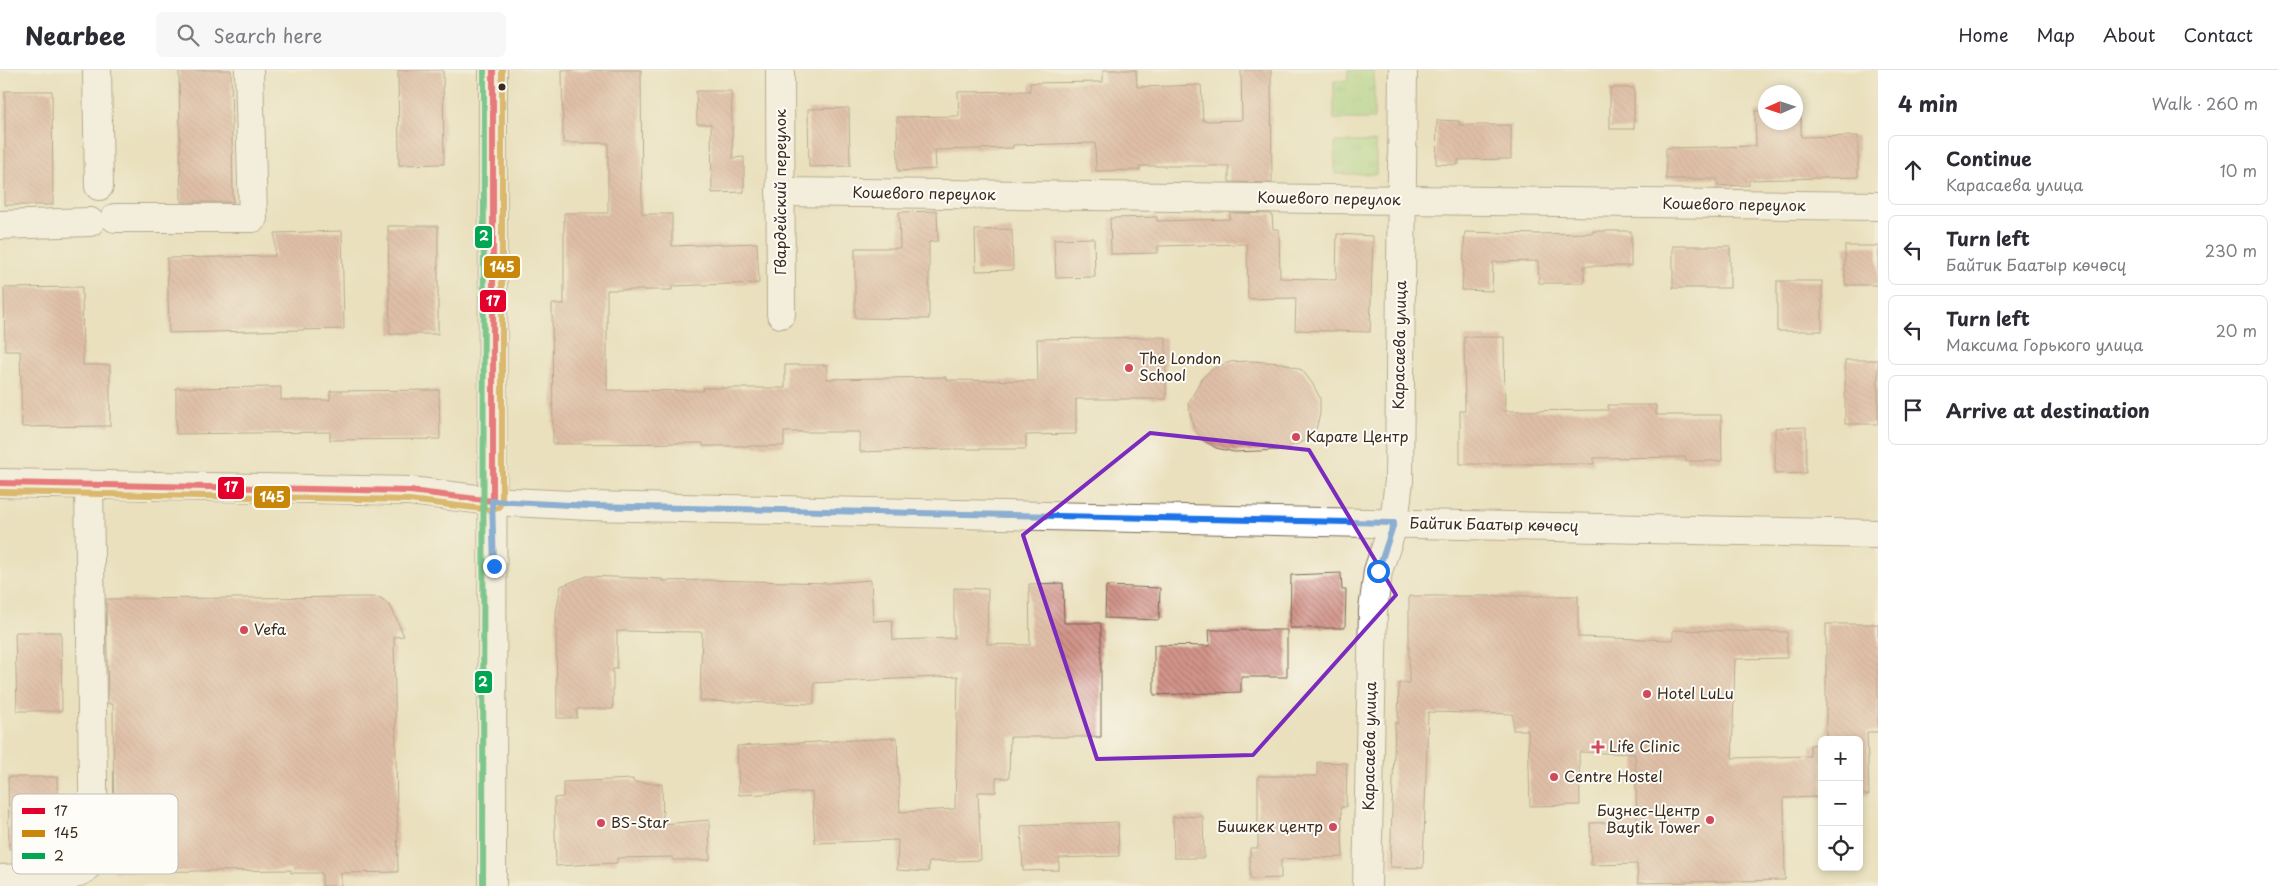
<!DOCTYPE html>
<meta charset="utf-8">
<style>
body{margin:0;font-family:"Playpen Sans",sans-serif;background:#f7f7f7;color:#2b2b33}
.controls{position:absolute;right:15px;bottom:15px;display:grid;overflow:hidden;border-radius:8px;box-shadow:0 2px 8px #0003}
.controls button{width:45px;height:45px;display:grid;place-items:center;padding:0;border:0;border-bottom:1px solid #e1e1e2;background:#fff;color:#2b2b33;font:25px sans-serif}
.compass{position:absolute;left:1758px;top:15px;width:45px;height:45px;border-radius:50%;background:#fff;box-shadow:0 2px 8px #0003;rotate:267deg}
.stop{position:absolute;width:15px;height:15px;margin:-11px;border:4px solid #1a73e8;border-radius:50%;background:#fff}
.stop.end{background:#1a73e8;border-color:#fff;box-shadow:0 1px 5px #0008}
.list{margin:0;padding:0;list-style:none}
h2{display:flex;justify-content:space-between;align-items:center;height:65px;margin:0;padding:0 20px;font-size:21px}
h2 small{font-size:16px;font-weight:400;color:#7c7c81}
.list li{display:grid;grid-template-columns:32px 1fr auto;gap:15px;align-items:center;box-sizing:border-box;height:70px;margin:0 10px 10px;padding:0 10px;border:1px solid #e1e1e2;border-radius:8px}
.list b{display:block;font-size:19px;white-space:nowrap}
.list p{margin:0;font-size:16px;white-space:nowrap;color:#7c7c81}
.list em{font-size:16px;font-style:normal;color:#7c7c81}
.icon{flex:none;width:28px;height:28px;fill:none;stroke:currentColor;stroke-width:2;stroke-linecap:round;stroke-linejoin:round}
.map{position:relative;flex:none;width:1878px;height:816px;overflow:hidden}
header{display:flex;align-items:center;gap:30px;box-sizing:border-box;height:70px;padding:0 25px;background:#fff;border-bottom:1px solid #e1e1e2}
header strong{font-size:24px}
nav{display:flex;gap:28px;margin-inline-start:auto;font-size:18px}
.search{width:350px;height:45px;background:#f7f7f7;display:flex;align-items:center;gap:12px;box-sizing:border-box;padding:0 18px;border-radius:8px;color:#7c7c81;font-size:19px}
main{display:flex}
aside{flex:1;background:#fff}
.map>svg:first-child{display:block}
.grass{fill:url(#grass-tufts);stroke:#6f8052}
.building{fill:url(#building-back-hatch)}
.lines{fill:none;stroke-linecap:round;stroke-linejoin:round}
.minor-casing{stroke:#786a56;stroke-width:30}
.major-casing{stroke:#786a56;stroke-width:30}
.minor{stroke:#fff;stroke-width:28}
.major{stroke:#fff;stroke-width:28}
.bus-1-casing{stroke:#fdfcf7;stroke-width:10}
.bus-2-casing{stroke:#fdfcf7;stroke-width:10}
.bus-3-casing{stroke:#fdfcf7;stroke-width:10}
.bus-1{stroke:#e4002b;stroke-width:6}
.bus-2{stroke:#c88708;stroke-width:6}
.bus-3{stroke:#00a651;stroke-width:6}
.route{stroke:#1a73e8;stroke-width:6}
.marked{fill:none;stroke:#7b2cbf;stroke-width:4;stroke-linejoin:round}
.bus-dot{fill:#3b2a1e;stroke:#fdfcf7;stroke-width:2}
.poi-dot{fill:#d1495b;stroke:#fdfcf7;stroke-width:2}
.labels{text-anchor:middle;stroke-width:4;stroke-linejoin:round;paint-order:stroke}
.street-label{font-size:15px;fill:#3b2a1e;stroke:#fdfcf7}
.poi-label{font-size:15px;fill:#3b2a1e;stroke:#fdfcf7;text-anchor:start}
.key{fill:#fdfcf7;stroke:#c3bdb6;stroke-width:1}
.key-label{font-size:14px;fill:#3b2a1e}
.line-badge{stroke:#fdfcf7;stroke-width:2}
.badge-label{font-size:14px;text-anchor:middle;font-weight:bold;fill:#fff}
</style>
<header>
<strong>Nearbee</strong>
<div class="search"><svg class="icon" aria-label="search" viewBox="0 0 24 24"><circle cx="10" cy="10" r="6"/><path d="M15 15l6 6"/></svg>Search here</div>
<nav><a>Home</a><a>Map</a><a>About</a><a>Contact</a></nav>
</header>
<main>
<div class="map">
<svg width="1878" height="816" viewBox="0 0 1878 816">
<defs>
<pattern id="grass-tufts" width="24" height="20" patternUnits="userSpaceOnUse" patternTransform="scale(1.25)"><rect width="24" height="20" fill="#a3d685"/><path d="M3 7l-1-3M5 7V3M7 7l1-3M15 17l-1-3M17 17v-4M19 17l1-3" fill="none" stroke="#8db872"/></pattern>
<pattern id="building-back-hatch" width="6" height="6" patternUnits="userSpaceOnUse" patternTransform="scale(1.25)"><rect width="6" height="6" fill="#d2948a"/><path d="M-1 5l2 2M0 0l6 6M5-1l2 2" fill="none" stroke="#ac7970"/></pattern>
</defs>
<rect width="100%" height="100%" fill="#fdfcf7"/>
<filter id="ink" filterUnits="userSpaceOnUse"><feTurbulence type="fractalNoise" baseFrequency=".02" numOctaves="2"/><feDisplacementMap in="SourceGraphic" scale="10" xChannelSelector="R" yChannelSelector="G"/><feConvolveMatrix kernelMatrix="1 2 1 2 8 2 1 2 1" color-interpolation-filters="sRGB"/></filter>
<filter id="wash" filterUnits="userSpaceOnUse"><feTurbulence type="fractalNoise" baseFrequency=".0096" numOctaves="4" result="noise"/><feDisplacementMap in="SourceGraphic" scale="20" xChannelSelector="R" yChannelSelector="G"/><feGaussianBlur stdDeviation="1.12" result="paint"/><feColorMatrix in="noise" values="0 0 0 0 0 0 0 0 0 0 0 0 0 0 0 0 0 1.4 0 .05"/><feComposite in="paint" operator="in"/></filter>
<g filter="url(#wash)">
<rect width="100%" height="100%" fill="#eae0bd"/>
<!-- grass -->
<g class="grass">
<path d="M1348,0H1374V49H1334V11H1348Z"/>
<rect x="1335" y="72" width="41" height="32"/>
</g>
<g id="blocks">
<!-- building -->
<g class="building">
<path d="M179,0H231L233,132H181Z"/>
<path d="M398,0H443L444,94L399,95Z"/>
<path d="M562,0H641L642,144H672V176L757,173L759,213L672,216V220H607V320L703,321V318H785V295H827V309L946,307V310L1038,311L1037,269L1166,267V329H1076V364L1026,365V379H948L860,382V362H784V376H703V373L553,374L552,234H564V143H608V73H563Z"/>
<path d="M1103,0H1136L1137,17L1201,15L1203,51L1242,50L1241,0H1271L1272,113L1229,112V96H1140V100L1096,101L1095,73L1013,75V78L935,80L936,99L898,101L897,47L959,46L958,22L1030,21V13L1103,12Z"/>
<rect x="1610" y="18" width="24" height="41"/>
<path d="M5,21H52L53,135H5Z"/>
<path d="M696,21H731L733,88L744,87V122L712,123L711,54H697Z"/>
<path d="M849,38L850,96L809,97L808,39Z"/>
<path d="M1755,41H1766V52H1796V41H1801V67L1858,66V107L1749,110V115L1718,116L1717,109H1666V78L1756,76Z"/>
<path d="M1437,50L1459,51V55H1511V89L1458,90V95L1436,94Z"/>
<path d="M937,141L938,171L929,172V249L855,248V178H900L899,142Z"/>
<path d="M1230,143L1272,144L1273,159H1279L1280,208L1336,210L1337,164L1373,166L1370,262L1295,260L1296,228L1248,229L1247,174L1158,176V183L1111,184L1110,148L1157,147V151L1230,149Z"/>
<path d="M388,156H438V264H390Z"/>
<path d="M1012,159L1013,200L976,201L975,160Z"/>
<path d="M342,161L344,259L169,263L167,188L275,186V163Z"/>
<path d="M1593,161H1631V196H1584V213H1539L1538,191L1493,192L1492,221L1462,220L1465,162L1538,164L1593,163Z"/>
<path d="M1094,168L1095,207L1056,208L1054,169Z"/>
<rect x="1673" y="176" width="57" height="42"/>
<rect x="1845" y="176" width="33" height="39"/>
<rect x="1777" y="211" width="45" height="50"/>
<path d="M82,217L83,295H110V356L22,357L20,281H5L4,218Z"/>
<path d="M1464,267H1504L1505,341L1608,340V335H1656V345H1721L1722,391H1686V387L1594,388V394H1460V341H1465Z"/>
<rect x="1845" y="290" width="33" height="64"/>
<path d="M1249,291L1283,293L1302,300L1312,313L1320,328V344L1316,359L1307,370L1281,380L1234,382L1216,378L1203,370L1194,359L1188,334L1202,308L1214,298L1230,292Z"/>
<path d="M281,317V330H330V321L439,320L440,369L330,370V362L176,364V318Z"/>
<path d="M1806,357V403L1775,404V358Z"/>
<path d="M1341,503L1342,520H1346L1345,558H1290L1291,505Z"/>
<path d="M587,506L662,509V511L710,510L829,513L871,510L873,551L892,550L893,570L954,568V518L988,519L987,574L1030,575L1029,514L1063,513L1064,553H1101V667H1010L1009,708H996V722H978L981,790L929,792L928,802L897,800L898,770L815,773L812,722L739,725L737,676L897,668L900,742L955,739L958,606L814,613V634L700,631L702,562L617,561V599H613V639H577V648H557L556,542L561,516Z"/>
<path d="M1106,516L1160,518L1159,550L1105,548Z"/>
<path d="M1409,526H1578V567L1673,570V560L1787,562V588L1735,589L1732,688L1810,686V675L1822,674V727L1784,728L1785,810L1638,813L1637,794L1591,795L1590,753L1637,752L1635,684L1579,682L1580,735L1530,736L1528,660H1513V644L1428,642L1423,798L1390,797L1395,653H1398L1399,613H1409Z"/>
<path d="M374,527L381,528L391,537L404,566L394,567L398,802L341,803V816H322V803H291V800L114,802L113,634H108L106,529Z"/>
<path d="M1826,554H1878V662H1867L1869,725H1859V670H1826Z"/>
<path d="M1209,560H1287V607H1241V622L1154,625V575L1210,576Z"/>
<path d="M15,562H61L62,641H17Z"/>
<path d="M1317,692L1347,693L1346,737H1341L1343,787L1281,789V808L1250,809V778H1258V706H1317Z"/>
<path d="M8,707H57L58,779H9Z"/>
<path d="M633,709V712L662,714L663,754L709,750L710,790H673V787L617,788V793L556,796L554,728L563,727V712Z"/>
<path d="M1203,746L1204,788H1174L1173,747Z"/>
<path d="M1118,752L1119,786L1059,788V800L1023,801L1021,756Z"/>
</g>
</g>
</g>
<g filter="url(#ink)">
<use href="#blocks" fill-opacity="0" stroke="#786a56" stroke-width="1"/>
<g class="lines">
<!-- minor casing -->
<g class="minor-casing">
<g id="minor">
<path d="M97,0L99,116"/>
<path d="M780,0L781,244"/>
<path d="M780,122L1878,136"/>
<path d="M115,148H253L249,0"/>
<path d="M0,155L90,152"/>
<path d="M0,809L70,806L83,800L94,789L89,415"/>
<path d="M1367,816L1373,540L1378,501L1394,453L1399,410L1403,0"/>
</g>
</g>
<!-- major casing -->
<g class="major-casing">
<g id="major">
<path d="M0,413L410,421L493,431L590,436L1878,464"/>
<path d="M492,816L493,0"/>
</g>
</g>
<!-- minor -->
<use href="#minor" class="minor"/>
<!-- major -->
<use href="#major" class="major"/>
<!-- bus-1 casing -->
<g class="bus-1-casing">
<path id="bus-1" d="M0,413L410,421L493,431V0"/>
</g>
<!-- bus-2 casing -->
<g class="bus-2-casing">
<path id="bus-2" d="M0,422L409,430L492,440L498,438L502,431V0"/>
</g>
<!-- bus-3 casing -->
<g class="bus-3-casing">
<path id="bus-3" d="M483,816L484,0"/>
</g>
<!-- bus-1 -->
<use href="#bus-1" class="bus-1"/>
<!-- bus-2 -->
<use href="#bus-2" class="bus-2"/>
<!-- bus-3 -->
<use href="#bus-3" class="bus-3"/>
</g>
</g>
<g class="lines" filter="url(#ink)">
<!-- route -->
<path class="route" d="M494,496L492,431L590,436L1394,453L1378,501"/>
</g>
<!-- marked area -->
<path d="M0 0H1878V816H0ZM1150,363L1309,380L1396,525L1253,685L1097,689L1023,465Z" fill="#eae0bd" fill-opacity=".55" fill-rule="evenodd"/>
<path class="marked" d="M1150,363L1309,380L1396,525L1253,685L1097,689L1023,465Z"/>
<!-- markers -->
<circle class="bus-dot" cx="502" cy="17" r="4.5"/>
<g class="poi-dot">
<circle cx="1129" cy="298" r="5"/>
<circle cx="1296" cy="367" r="5"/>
<circle cx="244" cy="560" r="5"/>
<circle cx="1647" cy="624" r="5"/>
<path d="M1595.5 669.5h5v5h5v5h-5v5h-5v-5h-5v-5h5z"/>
<circle cx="1554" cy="707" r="5"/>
<circle cx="1710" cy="750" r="5"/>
<circle cx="601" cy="753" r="5"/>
<circle cx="1333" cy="757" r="5"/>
</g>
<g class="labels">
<!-- street labels -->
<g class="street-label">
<text transform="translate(781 122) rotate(-90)" y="5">Гвардейский переулок</text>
<text transform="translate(924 124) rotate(1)" y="5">Кошевого переулок</text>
<text transform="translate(1329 129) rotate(1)" y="5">Кошевого переулок</text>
<text transform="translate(1734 135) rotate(1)" y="5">Кошевого переулок</text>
<text transform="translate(1400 275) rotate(-89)" y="5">Карасаева улица</text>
<text transform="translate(1494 455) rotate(1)" y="5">Байтик Баатыр көчөсү</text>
<text transform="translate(1370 676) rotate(-89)" y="5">Карасаева улица</text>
</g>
<!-- poi labels -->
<g class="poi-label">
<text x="1139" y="294">The London<tspan x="1139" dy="17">School</tspan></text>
<text x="1306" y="372">Карате Центр</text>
<text x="254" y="565">Vefa</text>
<text x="1657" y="629">Hotel LuLu</text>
<text x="1609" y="682">Life Clinic</text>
<text x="1564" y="712">Centre Hostel</text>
<text x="1700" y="746" text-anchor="end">Бизнес-Центр<tspan x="1700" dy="17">Baytik Tower</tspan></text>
<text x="611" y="758">BS-Star</text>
<text x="1323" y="762" text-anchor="end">Бишкек центр</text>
</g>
</g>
<!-- legend -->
<rect x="12" y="724" width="166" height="80" rx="8" class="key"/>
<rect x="22" y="738" width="23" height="6" fill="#e4002b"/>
<rect x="22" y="760" width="23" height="7" fill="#c88708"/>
<rect x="22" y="783" width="23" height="6" fill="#00a651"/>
<g class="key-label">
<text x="54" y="746">17</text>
<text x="54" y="768">145</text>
<text x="54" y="791">2</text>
</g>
<g class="line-badge">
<rect x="474" y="155" width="19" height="24" rx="5" fill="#00a651"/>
<rect x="483" y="185" width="38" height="24" rx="5" fill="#c88708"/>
<rect x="479" y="219" width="28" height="24" rx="5" fill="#e4002b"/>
<rect x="217" y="406" width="28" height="24" rx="5" fill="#e4002b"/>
<rect x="253" y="415" width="38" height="24" rx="5" fill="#c88708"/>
<rect x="474" y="600" width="19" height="24" rx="5" fill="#00a651"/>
</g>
<g class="badge-label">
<text x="484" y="171">2</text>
<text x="502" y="202">145</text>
<text x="493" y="236">17</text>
<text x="231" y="422">17</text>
<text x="272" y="432">145</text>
<text x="483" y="617">2</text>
</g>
</svg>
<div class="controls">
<button>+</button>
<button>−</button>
<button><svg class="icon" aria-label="locate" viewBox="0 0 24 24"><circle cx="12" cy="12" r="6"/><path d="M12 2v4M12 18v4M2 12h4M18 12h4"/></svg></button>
</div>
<svg class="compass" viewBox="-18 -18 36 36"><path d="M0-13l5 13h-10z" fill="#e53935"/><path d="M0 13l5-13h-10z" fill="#7c7c81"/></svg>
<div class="stop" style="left:1378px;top:501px"></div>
<div class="stop end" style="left:494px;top:496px"></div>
</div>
<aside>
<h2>4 min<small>Walk · 260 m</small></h2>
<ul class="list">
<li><svg class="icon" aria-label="ahead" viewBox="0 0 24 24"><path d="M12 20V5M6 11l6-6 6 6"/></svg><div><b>Continue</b><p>Карасаева улица</p></div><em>10 m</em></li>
<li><svg class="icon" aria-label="left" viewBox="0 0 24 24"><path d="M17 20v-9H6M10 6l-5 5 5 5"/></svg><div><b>Turn left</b><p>Байтик Баатыр көчөсү</p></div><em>230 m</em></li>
<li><svg class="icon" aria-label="left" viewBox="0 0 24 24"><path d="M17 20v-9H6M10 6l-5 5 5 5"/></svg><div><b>Turn left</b><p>Максима Горького улица</p></div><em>20 m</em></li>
<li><svg class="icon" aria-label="arrive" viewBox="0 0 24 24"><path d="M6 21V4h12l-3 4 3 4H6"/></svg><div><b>Arrive at destination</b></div></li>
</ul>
</aside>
</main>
